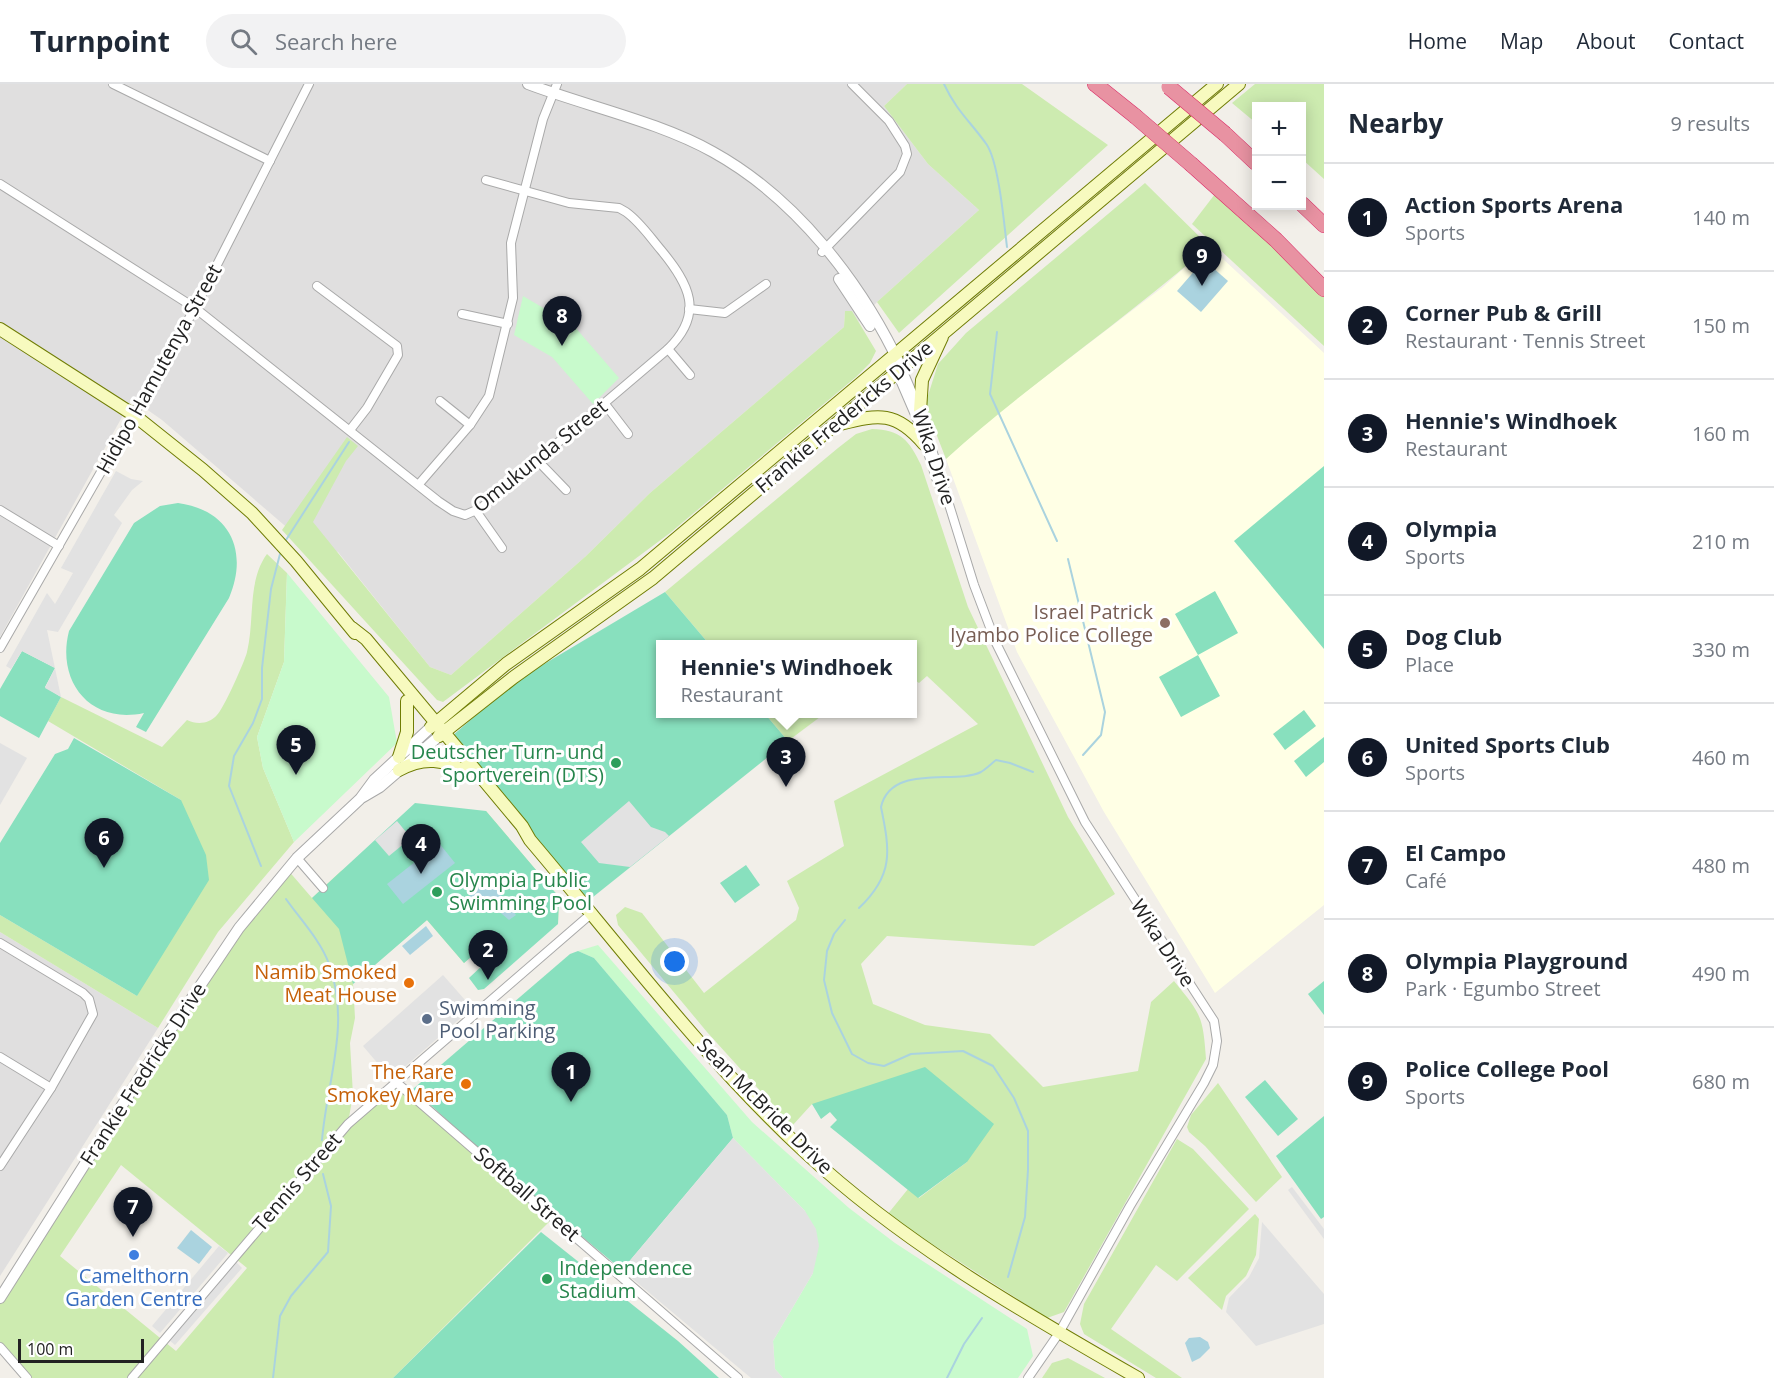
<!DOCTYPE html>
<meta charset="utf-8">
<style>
body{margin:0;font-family:"Open Sans",sans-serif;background:#f2f2f3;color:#1f2937}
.controls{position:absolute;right:18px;top:18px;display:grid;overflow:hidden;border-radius:0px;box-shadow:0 3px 15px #0003}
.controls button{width:54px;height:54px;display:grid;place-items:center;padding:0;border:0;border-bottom:2px solid #e0e1e3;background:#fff;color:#1f2937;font:30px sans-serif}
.scale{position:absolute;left:18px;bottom:15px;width:126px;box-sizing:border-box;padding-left:6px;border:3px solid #222;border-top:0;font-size:16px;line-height:21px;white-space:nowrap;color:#222;-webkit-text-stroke:4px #fff;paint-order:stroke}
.you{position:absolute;left:675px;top:878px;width:21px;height:21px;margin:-15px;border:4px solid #fff;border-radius:50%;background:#1a73e8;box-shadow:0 0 0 9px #1a73e833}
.badge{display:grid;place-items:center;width:39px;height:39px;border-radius:50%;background:#111827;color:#fff;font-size:20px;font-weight:700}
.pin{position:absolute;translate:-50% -50px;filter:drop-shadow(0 2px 3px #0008)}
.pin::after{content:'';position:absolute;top:32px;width:21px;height:18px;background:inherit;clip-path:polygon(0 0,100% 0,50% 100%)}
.popup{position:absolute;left:656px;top:556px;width:261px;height:78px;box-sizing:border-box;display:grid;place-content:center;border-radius:0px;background:#fff;filter:drop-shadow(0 2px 4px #0005);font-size:20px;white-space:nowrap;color:#747a83}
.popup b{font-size:22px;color:#1f2937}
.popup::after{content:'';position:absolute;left:50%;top:100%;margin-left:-12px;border:12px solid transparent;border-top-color:#fff}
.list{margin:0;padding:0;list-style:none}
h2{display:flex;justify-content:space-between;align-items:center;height:78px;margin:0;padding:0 24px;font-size:26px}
h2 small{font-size:20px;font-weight:400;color:#747a83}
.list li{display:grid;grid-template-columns:39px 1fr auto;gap:18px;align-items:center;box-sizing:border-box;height:108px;padding:0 24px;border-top:2px solid #e0e1e3}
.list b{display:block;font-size:22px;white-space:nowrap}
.list p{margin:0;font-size:20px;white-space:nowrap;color:#747a83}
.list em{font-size:20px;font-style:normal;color:#747a83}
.icon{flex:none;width:33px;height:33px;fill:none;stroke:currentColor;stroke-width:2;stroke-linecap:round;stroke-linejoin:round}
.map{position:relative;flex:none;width:1324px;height:1294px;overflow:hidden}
header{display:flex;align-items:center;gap:36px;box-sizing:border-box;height:84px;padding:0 30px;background:#fff;border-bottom:2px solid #e0e1e3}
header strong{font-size:28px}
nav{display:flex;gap:33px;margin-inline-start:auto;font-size:21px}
.search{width:420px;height:54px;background:#f2f2f3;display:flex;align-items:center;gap:15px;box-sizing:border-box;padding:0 21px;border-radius:33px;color:#747a83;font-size:22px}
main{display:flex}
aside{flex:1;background:#fff}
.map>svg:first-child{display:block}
.residential{fill:#e0dfdf}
.education{fill:#ffffe5}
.grass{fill:#cdebb0;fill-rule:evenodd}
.park{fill:#c8facc}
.pitch{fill:#88e0be}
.parking{fill:#e2e2e2}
.water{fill:#aad3df}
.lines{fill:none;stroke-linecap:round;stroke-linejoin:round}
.stream{stroke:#aad3df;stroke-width:2}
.minor-casing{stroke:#a9a9a9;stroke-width:10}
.tertiary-casing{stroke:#a9a9a9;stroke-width:12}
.secondary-casing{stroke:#707d05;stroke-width:14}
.motorway-casing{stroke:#dc2a67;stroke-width:16}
.minor{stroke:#fff;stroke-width:8}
.tertiary{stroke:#fff;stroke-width:10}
.secondary{stroke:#f7fabf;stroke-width:12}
.motorway{stroke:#e892a2;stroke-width:15}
.motorway-bridge-casing{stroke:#dc2a67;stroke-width:16;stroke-linecap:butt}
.motorway-bridge{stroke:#e892a2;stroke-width:15}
.education-dot{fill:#8d6e63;stroke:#fff;stroke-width:2}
.leisure-dot{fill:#2e9e5b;stroke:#fff;stroke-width:2}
.food-dot{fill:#e8710a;stroke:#fff;stroke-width:2}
.service-dot{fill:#5c6f8a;stroke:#fff;stroke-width:2}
.shop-dot{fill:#3f7fe0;stroke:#fff;stroke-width:2}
.labels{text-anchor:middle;stroke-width:6;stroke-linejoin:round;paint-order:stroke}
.street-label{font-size:20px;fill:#222;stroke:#fff}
.education-label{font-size:20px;fill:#785e54;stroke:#fff;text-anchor:end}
.leisure-label{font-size:20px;fill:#27864d;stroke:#fff;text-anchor:start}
.food-label{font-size:20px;fill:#c56008;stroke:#fff;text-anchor:end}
.service-label{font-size:20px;fill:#4e5e75;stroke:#fff;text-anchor:start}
.shop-label{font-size:20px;fill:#366cbe;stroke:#fff}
</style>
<header>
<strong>Turnpoint</strong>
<div class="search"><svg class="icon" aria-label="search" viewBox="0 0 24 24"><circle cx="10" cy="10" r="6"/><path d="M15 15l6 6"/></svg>Search here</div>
<nav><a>Home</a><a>Map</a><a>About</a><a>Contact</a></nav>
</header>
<main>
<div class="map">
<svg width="1324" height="1294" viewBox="0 0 1324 1294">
<rect width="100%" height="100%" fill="#f2efe9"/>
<!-- residential -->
<g class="residential">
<path d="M0,0H907L884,22L928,80L979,126L877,218L859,238L852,227H845L844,243L650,409L586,472L451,591L430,583L338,468L298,453L162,336L132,315L0,553Z"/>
<path d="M0,848L158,944L0,1192Z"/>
</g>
<!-- education -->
<path class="education" d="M1209,162L1324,269V821L1215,909L1104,728L1017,568L946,375L986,338L1163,203Z"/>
<!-- grass -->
<g class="grass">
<path d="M907,0H1022L1108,61L899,249L877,218L979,126L928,80L884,22Z"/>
<path d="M1255,0H1324V95L1302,75V22H1256V39L1232,19Z"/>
<path d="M1145,99L1209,162C1124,237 1030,299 946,375L925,321L938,280L966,249Z"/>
<path d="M1215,110L1274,161L1324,213V262L1192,140Z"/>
<path d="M845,227H852L876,267L870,279L856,293L670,449L443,618L437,616L282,446L347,353L358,362L346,377L313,438L430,583L451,591L586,472L650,409L844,243Z"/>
<path d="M872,345C901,346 909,356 921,381L968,523L1068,733L1115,810L1034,862L887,852L861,880L873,920L925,941L990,950L1043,1003L1138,987L1151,918L1174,897C1201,930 1203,932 1206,975L1064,1228L1047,1234L887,1131L908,1105L919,1114L967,1078L812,1020L792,1042L707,948L618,841L616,831L625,823L642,829L704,909L796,836L799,824L787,797L844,762L834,717L978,640L927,592L919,599L912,594V560H709L665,508L838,364L856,350Z"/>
<path d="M267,470L287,489L284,578L257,653L263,684L294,758L218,848L158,944L0,848V831L137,912L181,716L48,637L61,613L162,663L187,636C197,641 209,640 217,631C223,626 245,577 247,568C255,536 247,497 267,470Z"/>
<path d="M765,630H824L788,657Z"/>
<path d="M486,727L559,813L558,840L494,849L464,879L427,836L353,899L355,934L350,959L353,1011L348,1039L396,998L554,1133L393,1294H27L0,1263V1214L231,855L287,785L312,814L341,787ZM121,1081L247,1184L176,1267L60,1172Z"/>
<path d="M1218,999L1282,1093L1256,1118L1205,1062L1189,1048L1187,1043L1191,1031Z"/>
<path d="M1177,1055L1193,1065L1249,1125L1177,1197L1156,1181L1111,1245L1182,1294H1156L1084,1250L1080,1240L1084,1220Z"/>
<path d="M1255,1130L1259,1135L1256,1171L1246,1192L1226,1212L1222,1226L1188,1194Z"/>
<path d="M1068,1274L1105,1294H1042L1052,1279Z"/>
</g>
<!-- park -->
<g class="park">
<path d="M523,212L574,242L619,294L593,320L552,273L514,251Z"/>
<path d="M287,489L389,613L397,659L294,758L263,684L257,653L284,578Z"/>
<path d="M598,861L752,1038L849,1124L895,1159L1027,1245L1033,1272L1018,1294H783L775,1285L773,1257L813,1189L805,1127L733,1054L727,1031L594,874L578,867Z"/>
</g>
<!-- pitch -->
<g class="pitch">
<path d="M1324,382V565L1234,457Z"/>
<path d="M178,419C230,426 249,467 229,514L146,648L136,643L144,629C90,641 56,597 69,547L134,439L160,422Z"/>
<path d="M1215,507L1238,549L1198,571L1220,612L1181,633L1159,593L1198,571L1175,530Z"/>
<path d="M665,508L709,560H660V630H765L788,657L588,817L451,653L514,598Z"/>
<path d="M22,567L55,584L45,603L61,613L39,654L0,632V605Z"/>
<path d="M1304,626L1316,642L1285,666L1273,650Z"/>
<path d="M1324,653V678L1306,693L1294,677Z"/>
<path d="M74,654L181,716L206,771L209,796L137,912L0,831V759L55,670L68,665Z"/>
<path d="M415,719L486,727L559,813L558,840L484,905L478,906L469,894L486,878L477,868L464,879L427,836L353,900L339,845L312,814Z"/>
<path d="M746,781L760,801L735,819L720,799Z"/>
<path d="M578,867L594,874L727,1031L733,1054L622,1186L494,1079L413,1005L570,870Z"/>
<path d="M1324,897V931L1308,910Z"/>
<path d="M925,983L994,1040L967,1078L918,1114L830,1043L837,1036L830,1028L821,1035L812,1020Z"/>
<path d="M1265,996L1298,1035L1278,1052L1245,1013Z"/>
<path d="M1324,1032V1133L1321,1135L1276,1072Z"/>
<path d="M541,1148L678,1257L719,1294H393Z"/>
</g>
<!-- parking -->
<g class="parking">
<path d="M116,387L131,395L143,397L132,406L114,431L122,439L58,548L47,546L61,613L45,604L55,584L22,567L11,585L6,582L47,509L55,520L73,489L61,484Z"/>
<path d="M0,659L27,674L0,721Z"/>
<path d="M629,717L651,743L665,748L669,752L630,783L599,779L581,758Z"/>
<path d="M397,737L411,754L389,772L375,756Z"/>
<path d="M443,891L472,924L391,995L363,962Z"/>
<path d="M733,1054L805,1127L816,1145L819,1162L813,1189L773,1257L775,1285L783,1294H751L622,1186Z"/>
<path d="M1292,1103L1324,1145V1155L1288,1106Z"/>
<path d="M1262,1138L1324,1210V1240L1256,1262L1226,1228L1229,1214L1249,1193L1259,1174Z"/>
<path d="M219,1162L228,1169L160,1249L152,1242Z"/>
<path d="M236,1178L242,1184L175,1261L169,1256Z"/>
</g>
<!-- water -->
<g class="water">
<path d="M1204,176L1228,197L1201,228L1177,207Z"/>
<path d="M439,759L455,779L403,820L387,800Z"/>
<path d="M489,795L516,831L509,836L495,824L476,826L467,814Z"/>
<path d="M426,842L433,852L410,871L402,862Z"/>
<path d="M191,1146L212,1163L199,1180L177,1164Z"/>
<path d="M1200,1253L1208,1258L1210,1264L1200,1274L1192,1278L1185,1259L1189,1254Z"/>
</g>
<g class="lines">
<!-- stream -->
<g class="stream">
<path d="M944,0C957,28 971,38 987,61C999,80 1004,139 1007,163"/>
<path d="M997,248L990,310L1057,457"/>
<path d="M286,456L349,358"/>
<path d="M1068,475L1105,628L1101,651L1083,671"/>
<path d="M261,782L229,702L234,672L253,639L262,615V584L271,505L280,470"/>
<path d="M286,815C300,835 321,857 329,880C351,940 327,996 322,1056"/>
<path d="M859,824C894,791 890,767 881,723C891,679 956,701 981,688C986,685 991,680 996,676L1010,679L1033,688"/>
<path d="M845,836L834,850L827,867L824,896L832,929L852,970L868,979L884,982L911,970L963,967L993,982L1014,1014L1028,1047V1086L1025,1133L1008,1193"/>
<path d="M273,1294L280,1232L291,1212L328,1168L331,1122L323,1090"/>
<path d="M947,1294L964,1260L982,1234"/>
</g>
<!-- minor casing -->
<g class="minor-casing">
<g id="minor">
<path d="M113,0L270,77"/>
<path d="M0,100L195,224L438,417L453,427L465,431L481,424L668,265C705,229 689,200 661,166C650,153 640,138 626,128L619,124L569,119L486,96"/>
<path d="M822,168L900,88L907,70L905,62L889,37L852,0"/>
<path d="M317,202L397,262L398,271L367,324L350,346"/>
<path d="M689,225L725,229L766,200"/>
<path d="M462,230L508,240"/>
<path d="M668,265L690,291"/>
<path d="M902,285L920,327L974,501L996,559L1085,738L1214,937L1217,957L1213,981L1204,999L1130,1122L1059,1249L1028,1294"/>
<path d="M897,289L919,340L938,400"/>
<path d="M440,317L470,341"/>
<path d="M605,320L628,350"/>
<path d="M538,377L566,406"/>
<path d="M419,400L470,341L489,312L513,214L511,159L543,35L557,0"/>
<path d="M0,426L59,462"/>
<path d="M476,427L502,464"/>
<path d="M0,564L195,224L309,0"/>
<path d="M297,774L323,804"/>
<path d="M0,859L83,909L89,915L93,930L51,1004L0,1082"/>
<path d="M0,973L51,1004"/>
<path d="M396,998L738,1294"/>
<path d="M0,1263L27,1294"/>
<path d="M132,1294L348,1040L592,829"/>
</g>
</g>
<!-- tertiary casing -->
<g class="tertiary-casing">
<g id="tertiary">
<path d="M528,0C586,22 660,38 713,68C796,114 862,199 902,285"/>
<path d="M839,195L870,242"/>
<path d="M363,713L380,703L438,653"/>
<path d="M0,1214L157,966L239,844L297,774L360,715L374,696L430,644"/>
</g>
</g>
<!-- secondary casing -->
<g class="secondary-casing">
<g id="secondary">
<path d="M0,245L134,331L203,386L252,429L296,477L355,549"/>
<path d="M920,327L922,296L942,253"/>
<path d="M840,340C879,330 896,327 924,360"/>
<path d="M352,544L366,555L522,742L530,756C619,861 704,974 805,1068C904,1160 1021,1227 1138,1294"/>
<path d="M431,643L506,580L640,485L1217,0"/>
<path d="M439,652L514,593L653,494L1239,0"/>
<path d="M399,673L407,648V617"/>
<path d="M399,686C424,672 444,675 468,689"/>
</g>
</g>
<!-- motorway casing -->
<g class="motorway-casing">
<g id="motorway">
<path d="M1095,0L1135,32"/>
<path d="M1225,50L1256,79"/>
<path d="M1192,81L1276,156L1324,205"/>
<path d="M1302,120L1324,141"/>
</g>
</g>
<!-- minor -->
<use href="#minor" class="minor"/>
<!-- tertiary -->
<use href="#tertiary" class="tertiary"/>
<!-- secondary -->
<use href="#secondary" class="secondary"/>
<!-- motorway -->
<use href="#motorway" class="motorway"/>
<!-- motorway-bridge casing -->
<g class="motorway-bridge-casing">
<g id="motorway-bridge">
<path d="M1169,3L1225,50"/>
<path d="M1135,32L1192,81"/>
</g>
</g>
<!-- motorway-bridge -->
<use href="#motorway-bridge" class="motorway-bridge"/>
</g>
<!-- markers -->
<circle class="education-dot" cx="1165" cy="539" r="6"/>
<g class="leisure-dot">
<circle cx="616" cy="679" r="6"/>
<circle cx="437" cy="808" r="6"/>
<circle cx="547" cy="1195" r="6"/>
</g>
<g class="food-dot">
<circle cx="409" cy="899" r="6"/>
<circle cx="466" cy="1000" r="6"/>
</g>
<circle class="service-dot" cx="427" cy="935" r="6"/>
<circle class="shop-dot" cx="134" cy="1171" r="6"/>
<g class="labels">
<!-- street labels -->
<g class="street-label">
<text transform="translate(159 285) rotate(-61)" y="7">Hidipo Hamutenya Street</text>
<text transform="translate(844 333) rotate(-40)" y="7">Frankie Fredericks Drive</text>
<text transform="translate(540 372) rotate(-39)" y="7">Omukunda Street</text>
<text transform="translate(934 373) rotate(72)" y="7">Wika Drive</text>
<text transform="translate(1163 859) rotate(57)" y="7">Wika Drive</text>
<text transform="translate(143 990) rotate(-57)" y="7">Frankie Fredricks Drive</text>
<text transform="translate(765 1022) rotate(45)" y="7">Sean McBride Drive</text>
<text transform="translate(297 1098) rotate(-49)" y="7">Tennis Street</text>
<text transform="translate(527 1110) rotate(41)" y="7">Softball Street</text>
</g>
<!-- education labels -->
<g class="education-label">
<text x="1153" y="535">Israel Patrick<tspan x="1153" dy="23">Iyambo Police College</tspan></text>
</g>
<!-- leisure labels -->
<g class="leisure-label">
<text x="604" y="675" text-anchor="end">Deutscher Turn- und<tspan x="604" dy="23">Sportverein (DTS)</tspan></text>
<text x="449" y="803">Olympia Public<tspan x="449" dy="23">Swimming Pool</tspan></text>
<text x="559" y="1191">Independence<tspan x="559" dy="23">Stadium</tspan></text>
</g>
<!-- food labels -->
<g class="food-label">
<text x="397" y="895">Namib Smoked<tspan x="397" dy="23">Meat House</tspan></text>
<text x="454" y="995">The Rare<tspan x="454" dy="23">Smokey Mare</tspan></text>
</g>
<!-- service labels -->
<g class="service-label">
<text x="439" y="931">Swimming<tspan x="439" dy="23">Pool Parking</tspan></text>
</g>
<!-- shop labels -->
<g class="shop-label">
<text x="134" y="1199">Camelthorn<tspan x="134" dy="23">Garden Centre</tspan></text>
</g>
</g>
</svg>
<div class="controls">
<button>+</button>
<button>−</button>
</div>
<div class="scale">100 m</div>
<div class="you"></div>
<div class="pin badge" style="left:571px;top:1018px">1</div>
<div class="pin badge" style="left:488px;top:896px">2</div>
<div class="pin badge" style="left:786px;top:703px">3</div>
<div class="popup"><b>Hennie's Windhoek</b>Restaurant</div>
<div class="pin badge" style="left:421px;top:790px">4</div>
<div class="pin badge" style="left:296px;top:691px">5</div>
<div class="pin badge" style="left:104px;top:784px">6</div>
<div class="pin badge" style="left:133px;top:1153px">7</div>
<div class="pin badge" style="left:562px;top:262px">8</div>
<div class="pin badge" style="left:1202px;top:202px">9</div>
</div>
<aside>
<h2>Nearby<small>9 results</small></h2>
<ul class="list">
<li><span class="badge">1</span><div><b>Action Sports Arena</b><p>Sports</p></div><em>140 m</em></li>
<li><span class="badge">2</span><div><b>Corner Pub &amp; Grill</b><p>Restaurant · Tennis Street</p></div><em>150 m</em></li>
<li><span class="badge">3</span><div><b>Hennie's Windhoek</b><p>Restaurant</p></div><em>160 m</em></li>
<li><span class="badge">4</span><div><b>Olympia</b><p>Sports</p></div><em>210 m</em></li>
<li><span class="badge">5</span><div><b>Dog Club</b><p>Place</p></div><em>330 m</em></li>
<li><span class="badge">6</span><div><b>United Sports Club</b><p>Sports</p></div><em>460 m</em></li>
<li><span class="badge">7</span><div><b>El Campo</b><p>Café</p></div><em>480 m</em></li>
<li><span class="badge">8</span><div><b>Olympia Playground</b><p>Park · Egumbo Street</p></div><em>490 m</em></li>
<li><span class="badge">9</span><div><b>Police College Pool</b><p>Sports</p></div><em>680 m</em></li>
</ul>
</aside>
</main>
